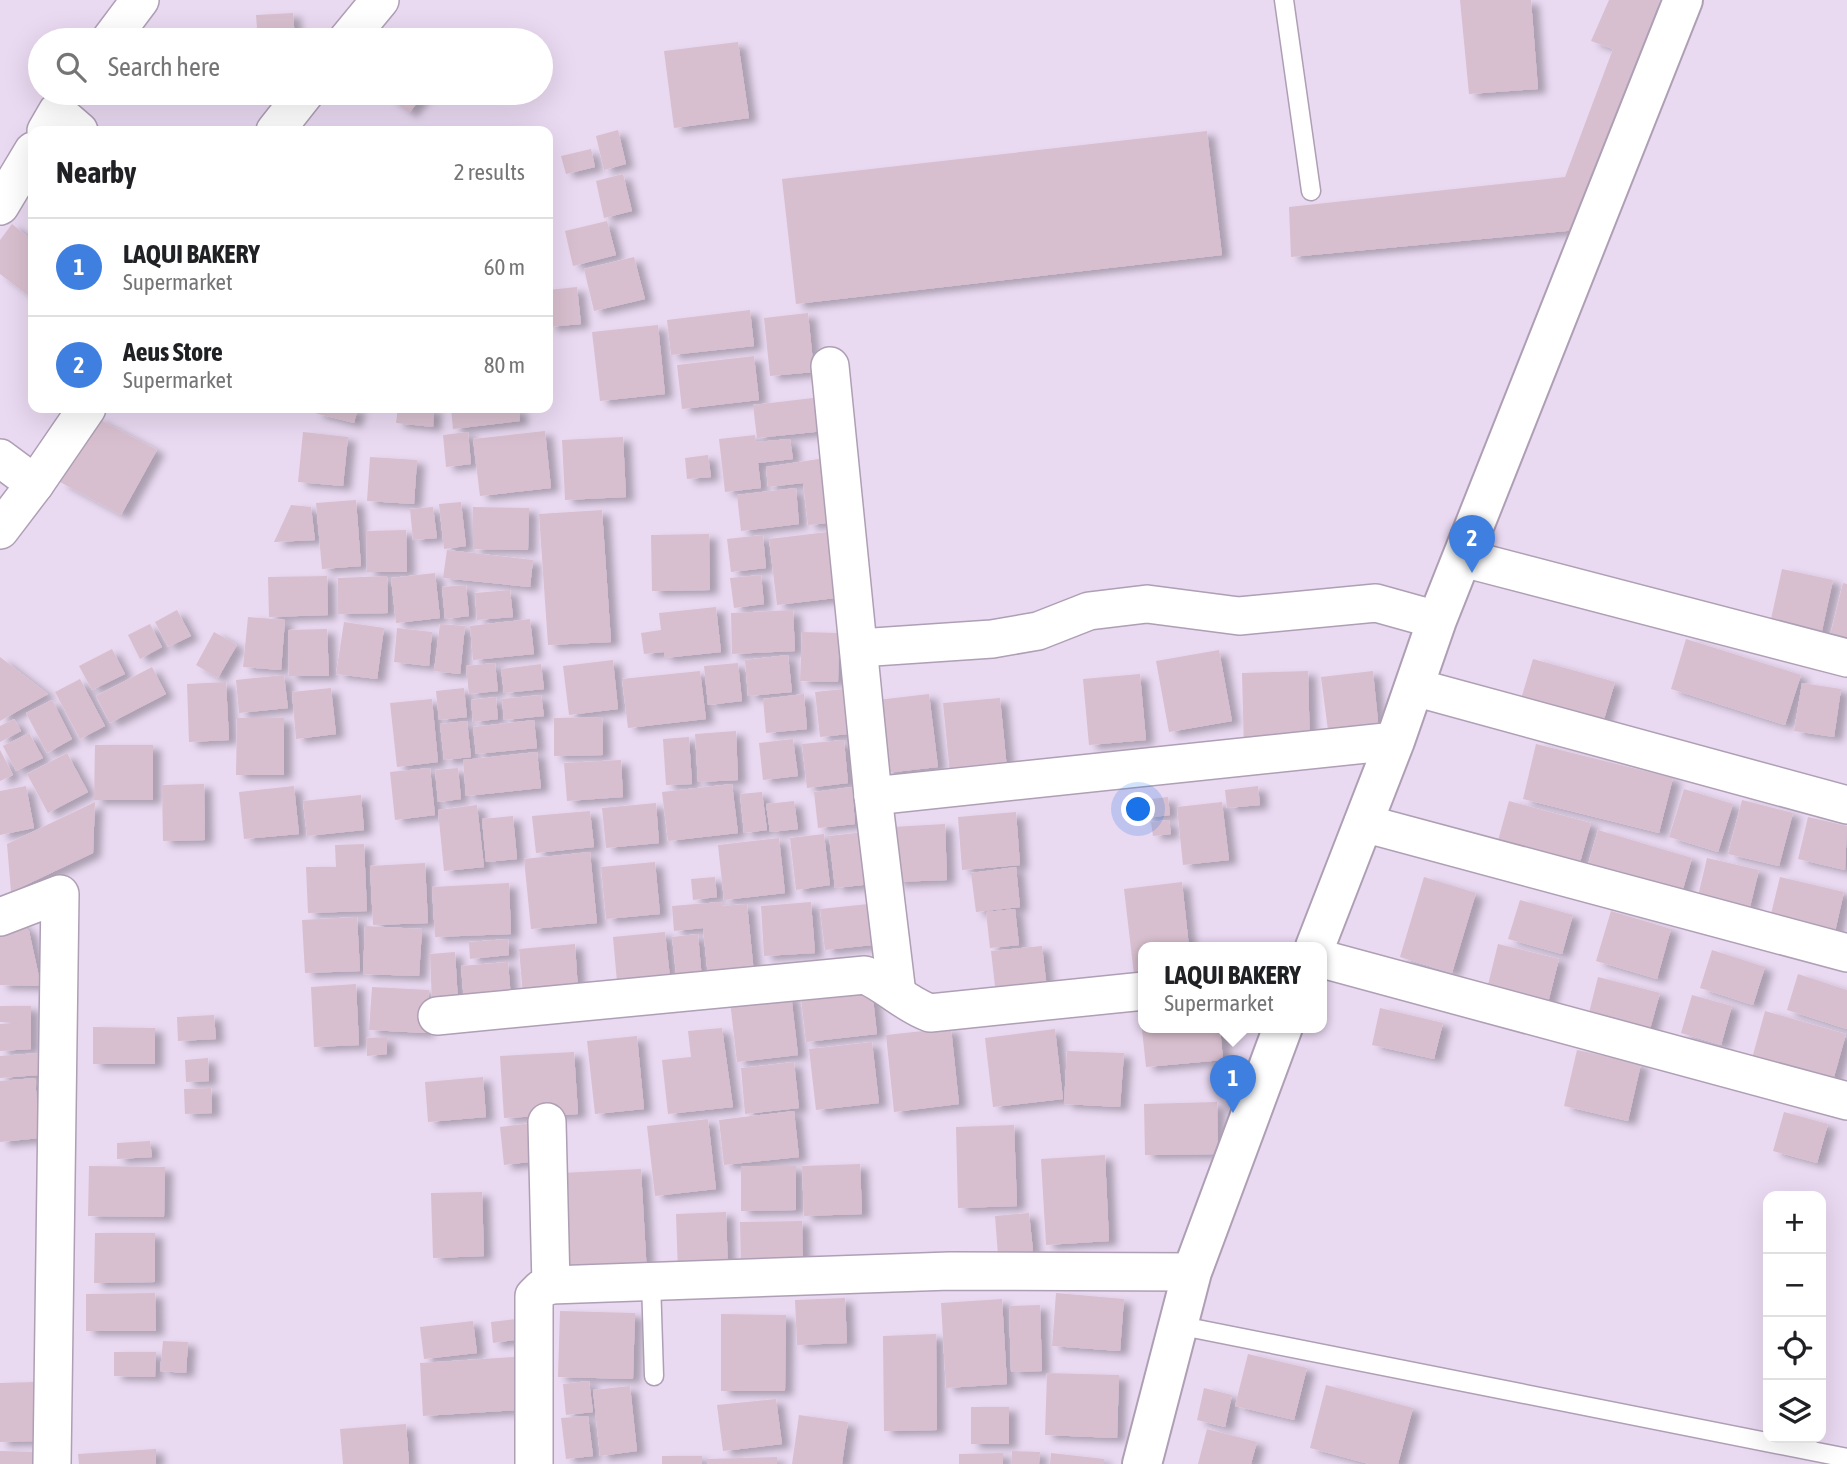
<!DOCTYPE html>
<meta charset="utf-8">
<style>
body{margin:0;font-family:"Asap Condensed",sans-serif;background:#f6f6f6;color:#202124}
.controls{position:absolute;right:21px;bottom:21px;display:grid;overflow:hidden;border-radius:14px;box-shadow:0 7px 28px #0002}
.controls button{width:63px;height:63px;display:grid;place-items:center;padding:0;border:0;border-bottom:2px solid #e0e0e0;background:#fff;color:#202124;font:35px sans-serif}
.you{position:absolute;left:1139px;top:810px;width:24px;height:24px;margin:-18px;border:5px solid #fff;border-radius:50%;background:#1a73e8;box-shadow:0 0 0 10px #1a73e833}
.badge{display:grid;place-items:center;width:46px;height:46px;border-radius:50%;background:#715428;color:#fff;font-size:23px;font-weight:700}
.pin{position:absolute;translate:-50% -58px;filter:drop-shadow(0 2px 4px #0008)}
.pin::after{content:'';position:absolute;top:37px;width:24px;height:21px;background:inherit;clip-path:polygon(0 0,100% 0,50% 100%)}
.popup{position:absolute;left:1138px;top:942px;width:189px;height:91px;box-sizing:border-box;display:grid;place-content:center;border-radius:14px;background:#fff;filter:drop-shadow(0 2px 5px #0005);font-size:23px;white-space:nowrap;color:#757577}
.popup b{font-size:26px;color:#202124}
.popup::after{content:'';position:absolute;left:50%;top:100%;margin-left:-14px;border:14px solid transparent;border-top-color:#fff}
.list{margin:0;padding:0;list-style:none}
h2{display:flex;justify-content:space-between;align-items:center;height:91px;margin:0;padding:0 28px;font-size:30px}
h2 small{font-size:23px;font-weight:400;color:#757577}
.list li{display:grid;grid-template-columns:46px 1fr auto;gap:21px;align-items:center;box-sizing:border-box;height:98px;padding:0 28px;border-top:2px solid #e0e0e0}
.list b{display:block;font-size:26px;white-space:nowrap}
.list p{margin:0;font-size:23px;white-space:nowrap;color:#757577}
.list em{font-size:23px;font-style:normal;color:#757577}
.icon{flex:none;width:38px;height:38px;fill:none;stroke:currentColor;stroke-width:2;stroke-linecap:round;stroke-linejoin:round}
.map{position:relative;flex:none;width:1847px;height:1464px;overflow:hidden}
.search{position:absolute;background:#fff;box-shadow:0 7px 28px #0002;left:28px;top:28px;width:525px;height:77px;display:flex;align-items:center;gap:18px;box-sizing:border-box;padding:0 24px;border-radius:38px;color:#757577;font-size:26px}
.panel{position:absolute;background:#fff;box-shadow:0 7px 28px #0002;left:28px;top:126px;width:525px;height:287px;border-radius:14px}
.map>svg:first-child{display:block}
.building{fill:#d8bfcf;filter:url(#shadow)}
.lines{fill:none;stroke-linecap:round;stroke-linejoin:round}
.lane-casing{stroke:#ae9fb5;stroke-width:21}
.street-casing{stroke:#ae9fb5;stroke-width:40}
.secondary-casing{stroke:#ae9fb5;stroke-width:42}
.lane{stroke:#fff;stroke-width:18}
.street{stroke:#fff;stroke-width:37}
.secondary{stroke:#fff;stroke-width:38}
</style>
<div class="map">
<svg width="1847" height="1464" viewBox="0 0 1847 1464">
<defs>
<filter id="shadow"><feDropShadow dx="8" dy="4.5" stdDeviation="3.5" flood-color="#0004"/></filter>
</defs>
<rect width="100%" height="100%" fill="#e9d9f1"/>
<!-- building -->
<g class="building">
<path d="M1460,0H1531L1538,89L1469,94Z"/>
<path d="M1609,0H1660L1577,230L1291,257L1289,207L1565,177L1613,49L1591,41Z"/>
<path d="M293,13L295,40H258L256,15Z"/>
<path d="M738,42L749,118L674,128L664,51Z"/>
<path d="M393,93H425L409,113L389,98Z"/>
<path d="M618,130L626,164L604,170L596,136Z"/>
<path d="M1207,131L1222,255L796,304L782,179Z"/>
<path d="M591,149L595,167L566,174L561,156Z"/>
<path d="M623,174L632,211L604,218L596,181Z"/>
<path d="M607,221L616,255L573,266L565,231Z"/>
<path d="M12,224L33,241V290L29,296L0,274V240Z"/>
<path d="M634,257L645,299L594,311L584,269Z"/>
<path d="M577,287L581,324L548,327V290Z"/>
<path d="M750,310L754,346L671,355L667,320Z"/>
<path d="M808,313L814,372L770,376L764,318Z"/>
<path d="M658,325L665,394L600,401L592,332Z"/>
<path d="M754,356L759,400L682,409L677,365Z"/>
<path d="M830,396L834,430L757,438L753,405Z"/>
<path d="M316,408H358L354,423L315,413Z"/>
<path d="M398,408H434L433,427L396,423Z"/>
<path d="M451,408H519L520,421L453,429Z"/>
<path d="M95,417L157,450L121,515L60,482Z"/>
<path d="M545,431L551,488L480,496L473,439Z"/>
<path d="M303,432L348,437L343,486L298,482Z"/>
<path d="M468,432L471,464L446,467L443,435Z"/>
<path d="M755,435L756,442L790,439L793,459L758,463L761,488L725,492L719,439Z"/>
<path d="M623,437L626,497L565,500L562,440Z"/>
<path d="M708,455L711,477L687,479L685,458Z"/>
<path d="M370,457L417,460L414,504L367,501Z"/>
<path d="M832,457L839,522L808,525L803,483L768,487L766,467Z"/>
<path d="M796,488L799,524L741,531L737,495Z"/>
<path d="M356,500L361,566L322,569L316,503Z"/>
<path d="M461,502L466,546L444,549L439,504Z"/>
<path d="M291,505L311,507L315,540L274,542Z"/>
<path d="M433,507L437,538L413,540L410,509Z"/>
<path d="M473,507L529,508L528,550L473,549Z"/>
<path d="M602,510L611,642L548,645L539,514Z"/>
<path d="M406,530L407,572H367L366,531Z"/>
<path d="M836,531L844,597L777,605L769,539Z"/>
<path d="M709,534L710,590L652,591L651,535Z"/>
<path d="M763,535L766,568L731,572L727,539Z"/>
<path d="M447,550L533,560L530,587L443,578Z"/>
<path d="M1782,569L1833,580L1820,640L1769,628Z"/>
<path d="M435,573L440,618L396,623L391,578Z"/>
<path d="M761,575L764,604L734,608L730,578Z"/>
<path d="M327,576L328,615L269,617L268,577Z"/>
<path d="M387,576L388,613L338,614V578Z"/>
<path d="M1843,583L1847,584V645L1829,640Z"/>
<path d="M466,585L469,616L445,619L442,587Z"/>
<path d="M510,590L513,617L477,620L475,593Z"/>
<path d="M716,607L721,652L664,658V652L644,654L641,633L661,630L659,613Z"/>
<path d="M177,610L191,636L168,647L155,622Z"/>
<path d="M793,610L795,651L732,654L731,613Z"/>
<path d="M248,617L285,620L281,670L243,667Z"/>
<path d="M530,619L534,654L473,660L470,626Z"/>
<path d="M344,622L384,628L377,679L336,674Z"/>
<path d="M150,624L162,647L140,659L128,635Z"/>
<path d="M440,624L465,626L460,674L434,671Z"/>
<path d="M397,628L432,632L429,666L394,662Z"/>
<path d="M327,629L329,676H289L288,630Z"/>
<path d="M214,632L237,645L218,678L196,665Z"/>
<path d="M802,632L839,633L838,682L800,681Z"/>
<path d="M1686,639L1801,675L1785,725L1671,689Z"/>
<path d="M112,649L125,674L92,690L79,666Z"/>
<path d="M1219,650L1232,721L1169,732L1156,661Z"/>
<path d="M788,655L792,692L748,696L745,660Z"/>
<path d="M0,657L48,694L0,721Z"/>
<path d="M1533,659L1615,682L1600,733L1518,709Z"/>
<path d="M613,660L618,709L569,715L563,666Z"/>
<path d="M495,663L498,691L469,694L466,666Z"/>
<path d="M738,663L742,701L708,705L704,666Z"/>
<path d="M541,664L544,689L504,693L501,669Z"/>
<path d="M152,667L166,694L110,723L96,696Z"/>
<path d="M700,671L706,719L628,728L622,679Z"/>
<path d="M1308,671L1310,749L1244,750L1242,673Z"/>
<path d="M1373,671L1379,732L1329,738L1321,677Z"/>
<path d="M1140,674L1146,740L1089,745L1083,679Z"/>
<path d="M284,675L288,708L239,713L236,680Z"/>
<path d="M80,679L105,726L80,739L55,692Z"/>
<path d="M226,682L229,740L189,742L187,684Z"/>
<path d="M1802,683L1841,689L1834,737L1794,731Z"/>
<path d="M331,688L336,734L296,739L292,692Z"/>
<path d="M464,688L467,717L439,720L436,691Z"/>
<path d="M853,688L858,733L820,737L815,692Z"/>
<path d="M804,694L807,729L766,733L763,699Z"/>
<path d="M929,694L938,767L885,773L877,700Z"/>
<path d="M541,695L544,716L504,720L502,699Z"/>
<path d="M496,697L498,719L473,722L471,700Z"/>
<path d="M1000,698L1007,769L950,774L943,703Z"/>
<path d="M432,699L438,762L397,767L390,703Z"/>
<path d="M52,700L72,739L47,753L26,713Z"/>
<path d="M602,717L603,755L554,756V718Z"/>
<path d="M237,718H284V775H236Z"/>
<path d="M14,719L21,731L0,742V726Z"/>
<path d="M534,720L537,748L476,754L473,727Z"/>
<path d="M467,721L471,757L444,760L440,724Z"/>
<path d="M736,731L738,780L698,782L695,734Z"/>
<path d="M29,733L43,758L16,771L3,746Z"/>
<path d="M689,737L692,784L666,785L663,739Z"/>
<path d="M793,739L798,776L763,780L759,743Z"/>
<path d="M844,740L848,783L807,788L802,744Z"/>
<path d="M1536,744L1673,778L1659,833L1523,799Z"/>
<path d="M95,745H153V800H94Z"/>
<path d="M0,750L13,775L0,781Z"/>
<path d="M537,752L541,788L466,796L463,760Z"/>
<path d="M67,753L88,792L48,813L27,774Z"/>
<path d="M621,760L623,797L567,801L564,763Z"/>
<path d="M430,768L435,815L395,820L390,772Z"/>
<path d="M458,768L461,799L438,802L435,770Z"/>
<path d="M204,784L205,840L163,841L162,785Z"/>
<path d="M732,784L738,833L668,841L662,792Z"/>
<path d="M26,786L34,828L0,835V791Z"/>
<path d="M294,786L299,834L244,839L239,792Z"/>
<path d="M1258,786L1260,805L1227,808L1225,790Z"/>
<path d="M852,787L855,824L818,828L814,792Z"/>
<path d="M1684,789L1733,804L1718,852L1669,837Z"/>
<path d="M762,792L767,830L744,833L740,794Z"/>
<path d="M361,795L364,830L307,836L303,801Z"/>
<path d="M1168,797L1170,815L1145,818L1143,800Z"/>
<path d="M1742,800L1793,813L1779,866L1728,854Z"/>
<path d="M794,801L798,829L770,832L766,804Z"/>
<path d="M1509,801L1591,823L1579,866L1497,844Z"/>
<path d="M95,802L93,853L11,892L7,844Z"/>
<path d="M1222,802L1229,860L1183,865L1177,807Z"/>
<path d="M656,803L659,843L606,848L602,808Z"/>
<path d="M477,805L484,867L444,871L438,810Z"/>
<path d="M590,811L594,847L536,853L532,816Z"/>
<path d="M1016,812L1020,865L962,870L958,817Z"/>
<path d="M513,816L517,859L486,862L482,819Z"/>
<path d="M1808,817L1847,826L1845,870L1798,859Z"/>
<path d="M1169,820L1171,834L1153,836L1151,822Z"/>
<path d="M945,824L947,880L895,882L892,827Z"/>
<path d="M1598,830L1692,858L1681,896L1587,868Z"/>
<path d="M865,832L872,884L835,888L829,836Z"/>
<path d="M824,834L830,885L796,890L790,838Z"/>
<path d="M779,838L785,893L724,900L718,845Z"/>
<path d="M364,844L367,911L308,913L306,867H336L335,845Z"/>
<path d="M590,852L597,923L531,929L524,859Z"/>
<path d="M1707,858L1759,870L1750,907L1698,896Z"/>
<path d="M655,862L660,914L606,919L601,867Z"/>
<path d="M425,863L428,923L373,925L370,866Z"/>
<path d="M1016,867L1020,907L976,912L971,873Z"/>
<path d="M715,877L717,897L693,900L691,879Z"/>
<path d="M1424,877L1476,893L1452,973L1400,957Z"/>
<path d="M1780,877L1844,892L1834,936L1769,922Z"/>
<path d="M1182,882L1189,947H1144V982L1135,983L1124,889Z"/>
<path d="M509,883L511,934L435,937L432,887Z"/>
<path d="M1520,900L1573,915L1562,954L1508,939Z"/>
<path d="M721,902L722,906L747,904L754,973L708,977L703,928L674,931L672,906Z"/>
<path d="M811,902L815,953L764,956L761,906Z"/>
<path d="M878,903L882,944L825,950L820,909Z"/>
<path d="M1015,909L1019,945L990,948L986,912Z"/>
<path d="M1611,911L1671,929L1657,979L1596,961Z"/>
<path d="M357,917L360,971L305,973L302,920Z"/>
<path d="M18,921L29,931L41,986L0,985V928Z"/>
<path d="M365,926L422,929L419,976L363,974Z"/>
<path d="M665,932L671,987L618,993L613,937Z"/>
<path d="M698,934L702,980L677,982L672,937Z"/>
<path d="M508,939L509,955L470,959L469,942Z"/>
<path d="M575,944L578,990L523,995L519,949Z"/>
<path d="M1498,944L1559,959L1547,1007L1486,993Z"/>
<path d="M1042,946L1048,998L997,1004L991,951Z"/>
<path d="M1712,950L1765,967L1753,1005L1700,988Z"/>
<path d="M455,952L458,1001L432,1003L430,954Z"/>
<path d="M508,962L511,998L464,1002L461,966Z"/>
<path d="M1798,974L1847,990V1029L1787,1010Z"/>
<path d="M1598,977L1660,993L1649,1033L1588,1017Z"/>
<path d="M356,984L359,1045L314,1047L311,987Z"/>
<path d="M372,987L429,990L426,1033L369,1030Z"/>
<path d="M872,990L877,1034L806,1042L801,998Z"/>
<path d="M791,994L798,1055L737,1062L730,1001Z"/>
<path d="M1692,995L1732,1006L1721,1045L1681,1033Z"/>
<path d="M0,1006H31V1049L0,1051V1024L20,1023L0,1022Z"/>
<path d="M1380,1008L1443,1023L1434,1059L1372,1045Z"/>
<path d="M1765,1011L1846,1034L1832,1084L1751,1062Z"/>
<path d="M214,1015L216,1039L178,1041L177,1017Z"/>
<path d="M1141,1020H1144V1027H1220L1223,1060L1146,1067Z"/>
<path d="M93,1027L155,1028V1064H93Z"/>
<path d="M722,1028L733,1107L668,1114L662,1060L691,1057L688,1031Z"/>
<path d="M951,1028L959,1104L894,1112L886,1035Z"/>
<path d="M1055,1029L1063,1099L993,1107L985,1038Z"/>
<path d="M637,1036L644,1109L595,1114L587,1041Z"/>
<path d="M387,1037V1054L367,1056L366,1038Z"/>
<path d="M872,1042L879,1103L816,1110L809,1049Z"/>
<path d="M1577,1050L1641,1064L1628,1121L1564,1106Z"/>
<path d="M1067,1051L1124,1053L1120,1107L1064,1104Z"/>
<path d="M574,1052L578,1114L504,1118L500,1056Z"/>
<path d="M38,1053L39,1075L0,1078V1056Z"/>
<path d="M208,1058L209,1081L186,1082L185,1060Z"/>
<path d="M794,1062L799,1108L745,1114L741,1068Z"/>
<path d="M483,1077L486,1117L428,1122L425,1082Z"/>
<path d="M35,1078L40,1138L0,1142V1081Z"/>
<path d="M211,1088L212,1113L185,1114L184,1089Z"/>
<path d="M1217,1102L1218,1154L1145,1155L1144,1104Z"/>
<path d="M794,1111L799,1157L724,1165L719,1120Z"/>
<path d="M1784,1112L1828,1124L1817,1163L1773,1151Z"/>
<path d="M708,1119L716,1189L655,1196L647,1126Z"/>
<path d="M532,1123L537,1161L504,1165L500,1127Z"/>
<path d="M1014,1125L1017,1206L958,1208L956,1127Z"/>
<path d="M150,1141L152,1157L117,1159V1143Z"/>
<path d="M1105,1155L1109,1241L1046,1245L1041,1159Z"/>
<path d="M860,1164L862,1214L804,1216L802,1166Z"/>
<path d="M89,1166L165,1167L164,1217L88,1216Z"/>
<path d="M741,1166H796V1210L741,1211Z"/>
<path d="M641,1169L647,1275L567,1280L561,1173Z"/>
<path d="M482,1192L484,1256L433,1258L431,1193Z"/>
<path d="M726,1212L728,1270L678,1272L676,1214Z"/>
<path d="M1029,1213L1033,1251L998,1255L995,1216Z"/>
<path d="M802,1221L803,1267L741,1269L740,1222Z"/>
<path d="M95,1233H155V1282L94,1283Z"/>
<path d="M155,1293L156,1331H86V1294Z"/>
<path d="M1056,1293L1124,1299L1120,1351L1052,1346Z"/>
<path d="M845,1298L847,1343L797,1345L795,1300Z"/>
<path d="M1002,1299L1007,1384L946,1388L941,1303Z"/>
<path d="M1040,1305L1042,1371L1011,1372L1009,1306Z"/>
<path d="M560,1311L635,1313L633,1379L558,1377Z"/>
<path d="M721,1314L786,1315L785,1391H721Z"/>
<path d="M525,1318L528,1338L493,1343L491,1322Z"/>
<path d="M473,1321L477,1353L424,1359L420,1327Z"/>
<path d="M936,1334L937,1430L884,1431L883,1336Z"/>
<path d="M163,1341L188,1342L186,1373L160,1371Z"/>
<path d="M114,1352H156L155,1377L114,1376Z"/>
<path d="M1248,1354L1307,1368L1294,1420L1235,1406Z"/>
<path d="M514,1357L518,1410L423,1416L420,1363Z"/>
<path d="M1047,1373L1119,1375L1117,1438L1045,1435Z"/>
<path d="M589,1381L593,1412L566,1415L563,1384Z"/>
<path d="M35,1382L36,1441L0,1442V1383Z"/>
<path d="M1326,1385L1413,1408L1398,1464H1369L1310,1448Z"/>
<path d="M630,1386L637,1451L600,1456L593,1390Z"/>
<path d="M1204,1388L1232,1395L1225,1427L1197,1420Z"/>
<path d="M776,1399L782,1444L723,1451L717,1405Z"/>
<rect x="971" y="1407" width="38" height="37"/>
<path d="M799,1415L848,1422L842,1464H792Z"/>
<path d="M588,1416L593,1456L566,1459L561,1418Z"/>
<path d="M406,1424L409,1464H343L340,1429Z"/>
<path d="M1207,1429L1257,1442L1251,1464H1198Z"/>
<path d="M156,1449V1464H79L78,1454Z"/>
<path d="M0,1451L38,1452V1464H0Z"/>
<path d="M1012,1451L1040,1452L1039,1464H1011Z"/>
<path d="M1003,1453V1464H959V1454Z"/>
<path d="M1051,1453L1104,1459V1464H1050Z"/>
<rect x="662" y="1456" width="40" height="8"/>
<path d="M777,1457V1464H707V1459Z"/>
</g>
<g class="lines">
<!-- lane casing -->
<g class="lane-casing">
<g id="lane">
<path d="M1284,0L1311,191"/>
<path d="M651,1281L654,1376"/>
<path d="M1177,1325L1847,1458"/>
</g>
</g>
<!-- street casing -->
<g class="street-casing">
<g id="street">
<path d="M110,40L140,0"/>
<path d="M347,40L380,0"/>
<path d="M46,131L57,112L79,131"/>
<path d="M275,131L305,93"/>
<path d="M0,206L33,151"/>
<path d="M830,366L873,796L897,994"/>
<path d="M0,458L35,484L87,408"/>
<path d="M0,530L35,484"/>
<path d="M1463,558L1847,658"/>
<path d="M859,648L992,639L1038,631L1089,611L1147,604L1239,616L1376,603L1437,620"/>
<path d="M1414,687L1847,805"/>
<path d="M873,796L1395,741"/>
<path d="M1363,823L1847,953"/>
<path d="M0,917L60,894L52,1464"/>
<path d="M1322,959L1847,1101"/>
<path d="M437,1016L865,975C888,985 905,1004 930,1013L1144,991"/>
<path d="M547,1122L551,1285"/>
<path d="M534,1464V1296L541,1289L551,1285L950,1271L1192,1272"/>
</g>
</g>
<!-- secondary casing -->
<g class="secondary-casing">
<g id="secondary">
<path d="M1315,947L1395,741L1437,620L1683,0"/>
<path d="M1142,1464L1192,1272L1283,1027"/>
</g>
</g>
<!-- lane -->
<use href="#lane" class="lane"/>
<!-- street -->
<use href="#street" class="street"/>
<!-- secondary -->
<use href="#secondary" class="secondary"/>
</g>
</svg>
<div class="controls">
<button>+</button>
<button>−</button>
<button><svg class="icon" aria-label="locate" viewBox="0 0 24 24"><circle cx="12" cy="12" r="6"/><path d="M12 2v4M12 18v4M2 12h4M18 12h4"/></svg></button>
<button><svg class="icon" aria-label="layers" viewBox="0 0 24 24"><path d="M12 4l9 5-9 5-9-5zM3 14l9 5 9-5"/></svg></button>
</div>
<div class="you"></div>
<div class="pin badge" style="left:1233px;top:1113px;background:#3f7fe0">1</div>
<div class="popup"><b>LAQUI BAKERY</b>Supermarket</div>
<div class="pin badge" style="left:1472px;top:573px;background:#3f7fe0">2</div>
<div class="search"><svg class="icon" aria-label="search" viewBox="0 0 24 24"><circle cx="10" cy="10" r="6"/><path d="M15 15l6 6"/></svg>Search here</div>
<section class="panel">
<h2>Nearby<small>2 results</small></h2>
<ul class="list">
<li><span class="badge" style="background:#3f7fe0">1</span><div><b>LAQUI BAKERY</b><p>Supermarket</p></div><em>60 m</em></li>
<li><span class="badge" style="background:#3f7fe0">2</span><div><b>Aeus Store</b><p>Supermarket</p></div><em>80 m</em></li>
</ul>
</section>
</div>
